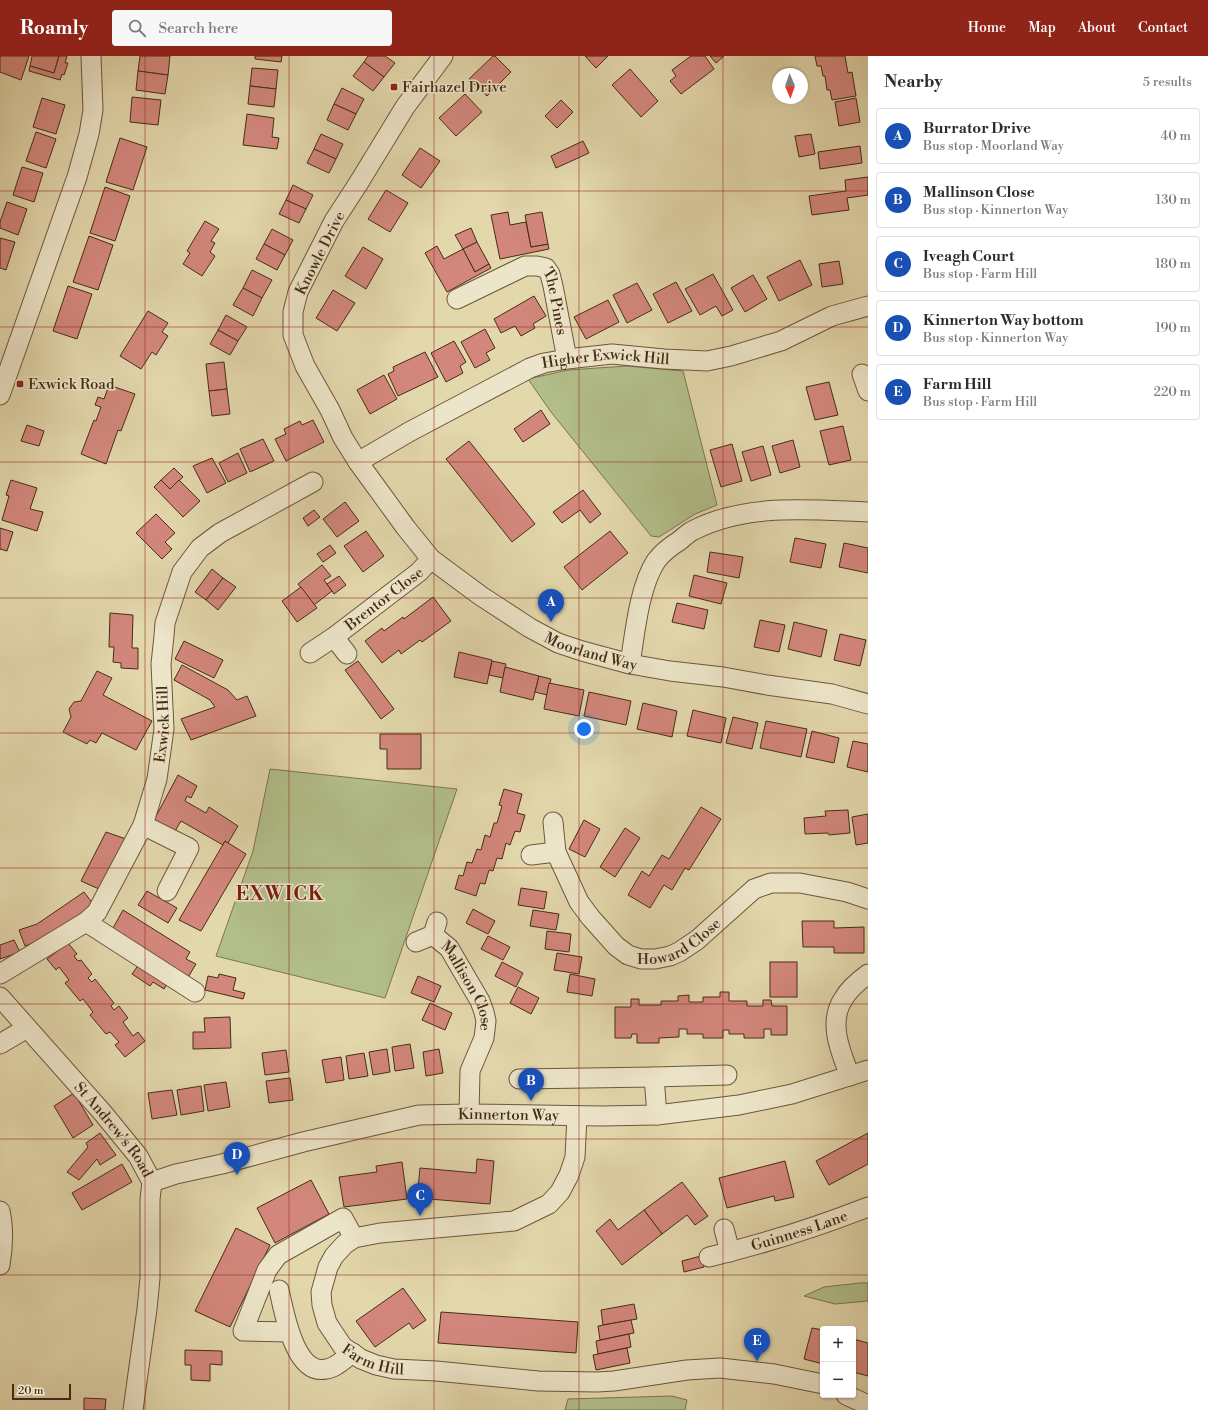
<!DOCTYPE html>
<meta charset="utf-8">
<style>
body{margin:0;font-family:"Libre Bodoni",serif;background:#f7f7f7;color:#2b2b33}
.controls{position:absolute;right:12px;bottom:12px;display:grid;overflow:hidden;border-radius:4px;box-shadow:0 1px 3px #0004}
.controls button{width:36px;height:36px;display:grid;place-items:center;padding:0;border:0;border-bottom:1px solid #e1e1e2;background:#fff;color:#2b2b33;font:20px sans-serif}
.compass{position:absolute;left:772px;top:12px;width:36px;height:36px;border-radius:50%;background:#fff;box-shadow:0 1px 3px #0004;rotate:178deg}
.scale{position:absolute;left:12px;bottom:10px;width:59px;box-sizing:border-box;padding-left:4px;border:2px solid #462c16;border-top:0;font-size:11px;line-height:14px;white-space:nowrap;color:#462c16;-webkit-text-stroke:3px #ede5c9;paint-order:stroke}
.you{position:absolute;left:584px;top:673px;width:14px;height:14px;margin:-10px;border:3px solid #fff;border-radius:50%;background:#1a73e8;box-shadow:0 0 0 6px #1a73e833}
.badge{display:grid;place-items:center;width:26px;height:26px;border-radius:50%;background:#8f2418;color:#fff;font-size:13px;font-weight:700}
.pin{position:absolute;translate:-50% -33px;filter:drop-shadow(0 1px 2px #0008)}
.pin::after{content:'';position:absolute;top:21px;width:14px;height:12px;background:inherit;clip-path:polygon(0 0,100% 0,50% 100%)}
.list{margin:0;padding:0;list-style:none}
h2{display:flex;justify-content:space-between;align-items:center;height:52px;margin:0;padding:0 16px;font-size:17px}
h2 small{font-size:13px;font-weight:400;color:#7c7c81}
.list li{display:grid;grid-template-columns:26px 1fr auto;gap:12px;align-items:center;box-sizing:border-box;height:56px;margin:0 8px 8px;padding:0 8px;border:1px solid #e1e1e2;border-radius:4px}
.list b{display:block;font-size:15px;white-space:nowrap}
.list p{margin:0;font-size:13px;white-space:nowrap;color:#7c7c81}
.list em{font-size:13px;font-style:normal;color:#7c7c81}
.icon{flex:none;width:22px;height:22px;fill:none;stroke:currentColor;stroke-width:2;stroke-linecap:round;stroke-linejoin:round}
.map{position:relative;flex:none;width:868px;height:1354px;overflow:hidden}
header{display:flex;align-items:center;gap:24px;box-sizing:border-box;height:56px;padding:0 20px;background:#8f2418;color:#fff}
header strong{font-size:19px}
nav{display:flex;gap:22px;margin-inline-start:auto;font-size:14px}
.search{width:280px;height:36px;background:#f7f7f7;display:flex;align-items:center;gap:10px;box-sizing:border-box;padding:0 14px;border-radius:4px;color:#7c7c81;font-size:15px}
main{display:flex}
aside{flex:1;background:#fff}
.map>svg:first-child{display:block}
.green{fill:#b2be8a;stroke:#7c7550}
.building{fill:#d3877c;stroke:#462c16}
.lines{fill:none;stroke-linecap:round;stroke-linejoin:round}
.minor-casing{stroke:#6d573c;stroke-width:21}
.minor{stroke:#ede5c9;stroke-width:19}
.grid{fill:none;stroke:#8f2418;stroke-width:1;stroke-opacity:0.55}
.poi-dot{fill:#8f2418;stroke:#ede5c9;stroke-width:1.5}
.labels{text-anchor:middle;stroke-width:3;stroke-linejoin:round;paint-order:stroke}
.poi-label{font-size:15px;fill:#462c16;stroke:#ede5c9;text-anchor:start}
.street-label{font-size:15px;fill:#462c16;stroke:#ede5c9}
.district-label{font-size:19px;font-weight:bold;letter-spacing:1px;fill:#7a1f14;stroke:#ede5c9}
</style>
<header>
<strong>Roamly</strong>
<div class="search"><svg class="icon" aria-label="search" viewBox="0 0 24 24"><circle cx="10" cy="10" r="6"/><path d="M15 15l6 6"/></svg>Search here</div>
<nav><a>Home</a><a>Map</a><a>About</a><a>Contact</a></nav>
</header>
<main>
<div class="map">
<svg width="868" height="1354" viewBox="0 0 868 1354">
<rect width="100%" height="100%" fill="#e3d7ac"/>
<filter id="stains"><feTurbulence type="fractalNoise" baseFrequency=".005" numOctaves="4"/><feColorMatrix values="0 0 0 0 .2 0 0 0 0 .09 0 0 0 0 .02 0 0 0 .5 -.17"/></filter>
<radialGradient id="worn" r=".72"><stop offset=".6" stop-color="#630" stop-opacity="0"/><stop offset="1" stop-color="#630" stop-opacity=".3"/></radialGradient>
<!-- green -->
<g class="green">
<path d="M627,310L683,315L717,449L695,458L659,481L651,480L551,356L528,323L568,314Z"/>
<path d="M270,713L457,733L385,942L216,900L253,795Z"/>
<path d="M860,1227H868V1245L835,1248L804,1240L824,1231Z"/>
<path d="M672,1340L687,1344L685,1354H565L568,1343Z"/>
</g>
<!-- building -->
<g class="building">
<path d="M0,0H29L21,24L0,16Z"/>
<path d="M32,0H59L54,17L30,10Z"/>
<path d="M59,0H67L65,7H68L64,19L62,18L60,24L29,15L30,10L54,17Z"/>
<path d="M140,0H170L168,19L138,15Z"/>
<path d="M255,0H282L281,6L255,3Z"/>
<path d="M368,0H385L395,7L384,21L364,6Z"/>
<path d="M493,0H495L511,16L487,40L469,23Z"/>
<path d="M585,0H608L596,12Z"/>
<path d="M691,0H705L714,13L681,38L670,25L676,20L672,14Z"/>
<path d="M710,0H724L716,7Z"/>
<path d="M815,0H845L848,17L852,16L856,40L832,44L830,34H827L825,20H823L821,10H817Z"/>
<path d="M364,6L384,21L373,35L353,20Z"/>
<path d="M252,12L278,14L276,33L250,30Z"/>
<path d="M630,13L658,45L641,61L612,29Z"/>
<path d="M138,15L168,19L165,38L136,34Z"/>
<path d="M250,30L276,33L274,51L248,48Z"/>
<path d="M342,32L364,43L356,58L334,48Z"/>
<path d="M465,38L482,56L456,80L439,62Z"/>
<path d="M132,41L161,44L158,69L130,66Z"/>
<path d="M42,42L65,49L56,78L33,71Z"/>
<path d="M856,42L860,66L839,70L835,46Z"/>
<path d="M561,44L573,56L557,72L545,60Z"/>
<path d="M334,48L356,58L348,74L327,64Z"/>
<path d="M247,58L274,62L272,81L279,82L277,93L243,89Z"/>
<path d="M36,76L56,83L46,112L26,105Z"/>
<path d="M321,78L343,88L336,103L314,93Z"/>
<path d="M811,78L815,98L799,101L795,80Z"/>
<path d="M120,82L147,91L133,134L106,126Z"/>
<path d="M583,85L589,97L556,112L551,100Z"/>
<path d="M860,90L862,107L820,113L818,96Z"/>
<path d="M420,92L440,105L421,132L402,119Z"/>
<path d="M314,93L336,103L329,117L307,107Z"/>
<path d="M22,111L43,117L34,146L13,139Z"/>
<path d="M868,121V139L847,142L849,154L812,159L809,140L846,135L845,124Z"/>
<path d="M293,129L313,139L306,153L286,144Z"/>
<path d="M105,131L130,140L115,185L90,177Z"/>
<path d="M386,134L408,147L390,176L368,163Z"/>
<path d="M286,144L306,153L299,167L279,158Z"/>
<path d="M7,146L27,153L18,179L0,172V166Z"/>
<path d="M508,156L510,169L526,166L531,191L548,188L549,193L500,203L491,159Z"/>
<path d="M542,156L548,188L531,191L525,159Z"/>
<path d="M205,165L219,173L211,185L215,187L210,196L215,200L202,220L183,208L190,197L187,195Z"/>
<path d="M471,172L477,186L463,193L455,179Z"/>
<path d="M272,173L293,184L285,199L264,188Z"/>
<path d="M89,180L113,189L98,234L73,226Z"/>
<path d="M0,182L15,186L6,214L0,212Z"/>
<path d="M477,186L489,208L475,216L463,193Z"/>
<path d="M264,188L285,199L277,214L256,203Z"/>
<path d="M437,190L444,203L463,193L475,216L489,208L491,212L447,236L425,197Z"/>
<path d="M363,191L383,203L366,233L345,220Z"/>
<path d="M800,204L812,229L779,245L767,221Z"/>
<path d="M839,205L843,228L822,231L819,208Z"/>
<path d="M252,214L272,224L262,242L243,232Z"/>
<path d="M713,218L733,254L722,260L716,250L700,259L685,233Z"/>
<path d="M753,219L767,243L745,256L731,232Z"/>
<path d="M676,226L692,255L668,267L653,238Z"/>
<path d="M637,227L652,254L627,267L613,239Z"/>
<path d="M68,230L92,238L77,283L53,275Z"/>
<path d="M243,232L262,242L253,260L233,249Z"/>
<path d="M333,234L355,247L337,275L316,262Z"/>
<path d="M534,240L546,260L533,268L535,272L521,280L515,270L501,277L494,263Z"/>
<path d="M608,244L619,266L586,283L574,261Z"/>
<path d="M148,255L168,267L162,276L168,280L156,299L152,296L141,313L120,300Z"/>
<path d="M226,259L247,271L238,285L218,274Z"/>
<path d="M485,273L495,292L486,297L490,304L475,312L461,286Z"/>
<path d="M218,274L238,285L230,299L210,288Z"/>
<path d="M454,285L466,306L460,310L463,317L446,326L431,297Z"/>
<path d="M425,296L438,321L398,340L388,318L394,315L393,311Z"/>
<path d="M224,306L227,333L209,335L206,308Z"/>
<path d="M384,319L397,343L370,358L357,334Z"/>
<path d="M829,326L838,359L815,364L806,331Z"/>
<path d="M109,329L135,338L121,375L118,374L106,408L81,398L94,364L96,365L101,351L95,349L98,341L104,343Z"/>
<path d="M227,333L230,358L212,360L209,335Z"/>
<path d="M541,354L550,368L523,386L514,373Z"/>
<path d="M313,364L324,386L286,405L275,383L286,378L284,373L300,365L302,369Z"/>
<path d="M27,369L44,375L39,390L21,385Z"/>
<path d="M843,370L851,404L829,409L820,375Z"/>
<path d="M263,383L274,405L250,416L240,393Z"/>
<path d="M793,384L800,411L780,417L772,390Z"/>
<path d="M469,385L535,468L512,486L446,403Z"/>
<path d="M732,388L742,425L721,431L710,394Z"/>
<path d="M763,390L771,419L751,425L742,396Z"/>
<path d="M238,397L247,417L228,426L219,407Z"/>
<path d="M212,402L226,427L207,437L193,410Z"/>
<path d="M174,412L183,421L170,433L161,424Z"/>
<path d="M11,424L37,432L30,453L43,456L37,475L2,464L9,440L6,439Z"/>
<path d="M161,424L170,433L179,424L200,445L183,461L154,431Z"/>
<path d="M583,434L601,458L590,467L580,454L562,467L553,456Z"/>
<path d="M345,446L359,465L337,481L323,463Z"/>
<path d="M314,454L320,461L308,470L303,462Z"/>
<path d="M156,458L175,477L165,486L172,493L162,503L136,477Z"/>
<path d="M0,472L13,476L7,495L0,493Z"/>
<path d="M366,475L384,500L363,516L344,490Z"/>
<path d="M610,475L628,497L582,534L564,511Z"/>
<path d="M795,482L826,488L821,512L790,506Z"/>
<path d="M844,487L868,492V517L839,511Z"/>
<path d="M330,489L336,497L323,506L317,498Z"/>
<path d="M710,496L743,501L739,522L707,516Z"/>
<path d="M322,509L331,520L324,524L332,535L314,549L298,528Z"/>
<path d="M212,513L223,522L206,544L195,536Z"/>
<path d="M694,519L727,527L721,548L689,540Z"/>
<path d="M339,520L346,529L334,538L327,528Z"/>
<path d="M223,522L236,531L218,554L206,544Z"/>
<path d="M301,531L317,552L297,566L282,545Z"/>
<path d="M433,541L451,565L422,586L420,584L401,598L399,594L382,607L365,585L382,572L384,575L403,561L404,563Z"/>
<path d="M677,547L708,554L704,573L672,566Z"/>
<path d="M110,557L133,559L132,592H138V613L121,612V607L113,606L114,591H109Z"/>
<path d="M760,564L785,569L779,596L754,591Z"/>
<path d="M794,566L827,574L821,601L788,593Z"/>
<path d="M840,578L866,584L860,610L834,604Z"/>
<path d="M184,585L223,604L214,622L175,603Z"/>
<path d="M459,596L492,604L487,628L454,621Z"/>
<path d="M358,605L394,653L381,663L345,614Z"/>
<path d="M492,605L506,608L503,622L489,619Z"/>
<path d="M182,609L228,634L237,644L247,640L256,660L191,684L181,663L215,651L210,644L174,624Z"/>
<path d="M505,611L539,620L533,644L500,636Z"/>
<path d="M97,615L112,622L103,639L152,665L136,694L102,677L96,687L90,684L87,688L63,676L71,661L69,653L74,646L81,645Z"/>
<path d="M539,620L551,623L547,639L535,636Z"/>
<path d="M549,627L584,634L579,660L544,653Z"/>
<path d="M589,636L631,645L626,669L584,660Z"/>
<path d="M643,647L677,655L672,681L637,673Z"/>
<path d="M693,654L726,662L721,687L687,680Z"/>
<path d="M733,661L758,667L752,693L726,687Z"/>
<path d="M766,665L807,673L801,701L760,692Z"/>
<path d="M812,675L839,682L834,707L806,701Z"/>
<path d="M380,678H421V713H387V693H380Z"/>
<path d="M853,685L868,688V716L847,711Z"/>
<path d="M178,719L197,730L191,742L187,740L185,745L206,757L209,751L238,770L228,787L225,785L223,789L181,765L175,775L154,764Z"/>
<path d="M504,733L522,738L517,757L525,759L520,776L515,775L510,789L506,787L502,803L497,802L493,815L489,814L485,828L480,827L476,840L455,833L459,819L463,820L467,806L472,807L477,793L481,794L485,779L490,781L494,767H497L502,750L499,749Z"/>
<path d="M701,751L721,763L689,814L685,812L672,834L664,829L650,852L628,839L642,815L649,820L662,799L669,803Z"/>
<path d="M848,754L850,777L829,779L828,777L805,778L804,762L826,760L825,755Z"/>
<path d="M868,758V787L856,789L852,761Z"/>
<path d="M584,764L600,773L585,801L569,793Z"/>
<path d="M625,772L640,782L615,821L600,811Z"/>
<path d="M106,776L126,783L99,833L81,825Z"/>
<path d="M225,785L246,798L201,875L179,864Z"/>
<path d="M521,832L547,836L544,853L518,849Z"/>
<path d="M147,835L177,852L168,867L138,849Z"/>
<path d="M84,836L94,849L44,883L25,890L19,874L37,868Z"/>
<path d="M473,853L495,865L488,878L466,867Z"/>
<path d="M123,854L190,896L186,903L196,908L187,923L112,874Z"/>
<path d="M533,854L559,858L556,874L530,870Z"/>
<path d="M802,865H834V872L864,871V897H834V891H803Z"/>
<path d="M547,875L571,878L569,896L545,893Z"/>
<path d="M488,880L510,891L503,904L481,893Z"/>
<path d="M14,884L20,896L0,903V889Z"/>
<path d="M68,887L77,898L74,900L78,905L81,904L92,918L88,922L92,926L95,923L114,947L111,950L114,954L119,950L128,962L123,966L133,980L138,976L145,985L125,1001L115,989L119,986L110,976L106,978L90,959L93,956L83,943L80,945L65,927L69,924L59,911L56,914L47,903Z"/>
<path d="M557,897L582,901L579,918L554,914Z"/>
<path d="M142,904L170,923L164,933L153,926L150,930L132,918Z"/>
<path d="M502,906L523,917L516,931L495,920Z"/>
<rect x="770" y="906" width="27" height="35"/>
<path d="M219,918L236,922L233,934L245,937L243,943L205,934L208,920L218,922Z"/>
<path d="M570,918L595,923L592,940L567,936Z"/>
<path d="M418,920L441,930L434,946L411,937Z"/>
<path d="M518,931L539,942L531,958L510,947Z"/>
<path d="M720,936H729V945H747V950H763V944H771L772,950H787V979H771V973H764V982H744V978H729V974H723V982H703V978H687V973H679V981L659,982V987H637V978H632L631,982H615V951H631V943H639V949H661V945H678V940L689,939V946H703V941H720Z"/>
<path d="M430,947L452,957L445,974L422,964Z"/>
<path d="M230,961L231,992L193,993V976H205L204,962Z"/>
<path d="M410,988L414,1012L395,1015L392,991Z"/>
<path d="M387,993L390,1016L373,1019L369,996Z"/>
<path d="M439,993L443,1017L426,1020L423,996Z"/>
<path d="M286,994L289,1016L265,1019L262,997Z"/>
<path d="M364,997L368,1020L349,1023L346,1000Z"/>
<path d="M341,1001L344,1024L326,1027L322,1004Z"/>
<path d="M290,1022L293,1044L269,1047L266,1025Z"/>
<path d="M226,1026L230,1051L208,1055L204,1029Z"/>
<path d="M201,1030L204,1055L181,1059L177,1034Z"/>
<path d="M172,1034L177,1059L152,1063L148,1037Z"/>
<path d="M74,1037L93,1069L73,1082L54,1050Z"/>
<path d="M100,1077L116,1099L100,1109L97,1103L79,1124L67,1116L88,1091L86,1087Z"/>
<path d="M868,1077V1108L829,1129L816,1105Z"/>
<path d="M477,1103L494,1105L490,1148L417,1142L420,1112L476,1117Z"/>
<path d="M785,1105L794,1141L775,1145L774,1140L727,1152L719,1122Z"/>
<path d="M402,1106L407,1143L344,1151L339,1121L377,1116L376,1110Z"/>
<path d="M122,1108L132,1126L82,1154L72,1137Z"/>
<path d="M311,1124L329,1158L275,1187L257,1152Z"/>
<path d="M682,1126L708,1160L695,1169L687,1159L662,1178L644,1154Z"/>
<path d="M644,1154L662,1178L622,1209L596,1175L610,1163L618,1174Z"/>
<path d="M236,1172L270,1189L230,1271L195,1255Z"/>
<path d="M701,1200L704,1211L684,1216L682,1205Z"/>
<path d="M403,1232L426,1264L413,1273L409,1267L375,1291L356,1265Z"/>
<path d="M634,1248L637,1263L603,1269L601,1254Z"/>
<path d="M441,1256L578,1266L576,1297L438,1287Z"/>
<path d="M631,1264L634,1277L600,1284L598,1270Z"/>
<path d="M812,1272L823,1274V1308L804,1303Z"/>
<path d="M629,1278L631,1291L598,1298L596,1285Z"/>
<path d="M853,1283L868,1287V1320L853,1316Z"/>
<path d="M627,1292L630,1307L596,1314L593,1299Z"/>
<path d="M185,1294L222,1295V1309L210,1308V1325L191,1324V1309H185Z"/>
<path d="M84,1342L106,1343L105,1354H84Z"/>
</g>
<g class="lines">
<!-- minor casing -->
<g class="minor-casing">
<g id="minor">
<path id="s1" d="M443,0L405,51L358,128L334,165L298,236L293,256V279L305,310L330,354L343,382L358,406L406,472L431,503L481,540L530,572L558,587L582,595L630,608L670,615L723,621L767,629L832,638L868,648"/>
<path id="s2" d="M457,243L525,210H537L546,212L550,218L553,230L567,303"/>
<path d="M862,318L868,335"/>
<path d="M0,339L77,121L89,78L93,54L91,0"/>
<path id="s3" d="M358,406L409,376L530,312L544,307L567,303L612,298L664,303L707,305L731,300L781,285L832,260L868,250"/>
<path d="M334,581L347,598"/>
<path id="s4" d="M310,597L334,581L419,516L431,503"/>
<path d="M630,608C635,577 639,531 656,505C662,497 671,490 679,485C684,481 689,476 694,474C747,447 810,454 868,456"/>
<path id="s5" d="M553,766L556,796L579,846L591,862L616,890L628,899L641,903H655L670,900L679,896L697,884L754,833L771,827H800L847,836L868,843"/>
<path d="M143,769L189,792L167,835"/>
<path d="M531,799L556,796"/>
<path d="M86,866L195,936"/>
<path id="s6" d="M437,866L433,879L449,892L480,945L484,956L486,965L484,982L470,1015L469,1058"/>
<path d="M416,886L433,879"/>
<path id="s7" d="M0,918L86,866L97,856L143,769L157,723L164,673L161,608L164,580L165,567L182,516L200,492L220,477L313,426"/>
<path id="s8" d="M0,941L102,1056L138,1100L152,1126L150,1143V1222L147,1253L133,1354"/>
<path d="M0,988L27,972"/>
<path d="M850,1020C841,997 827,966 844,942C849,933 860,924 868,918"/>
<path d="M654,1021L657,1059"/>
<path d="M519,1023L654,1021L727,1019"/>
<path id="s9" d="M577,1060L575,1101L569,1119L560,1136L549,1148L514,1165L380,1177L354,1182L345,1188L334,1200L328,1211L321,1236L322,1249L327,1267L343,1291L361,1303L376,1309L394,1313L436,1315L538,1325L597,1326L614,1325L687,1314L720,1312L774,1318L823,1328"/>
<path id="s10" d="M152,1126L176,1118L222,1108L303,1086L419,1059L469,1058L601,1060L657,1059L739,1049L792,1038L868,1014"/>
<path d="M0,1155C4,1173 3,1191 0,1209"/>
<path d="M724,1173L730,1196"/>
<path id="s11" d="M709,1201C763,1188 817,1171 868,1151"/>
<path d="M279,1234C284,1256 295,1320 326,1313C336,1312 345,1302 353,1297"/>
<path d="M289,1276L243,1275L267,1214L278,1199L343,1162L354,1182"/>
<path d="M846,1339L868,1349"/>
</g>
</g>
<!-- minor -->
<use href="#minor" class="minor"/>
</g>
<!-- grid -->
<path class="grid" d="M145,0V1354M289,0V1354M434,0V1354M579,0V1354M723,0V1354M0,135H868M0,271H868M0,406H868M0,542H868M0,677H868M0,812H868M0,948H868M0,1083H868M0,1219H868"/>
<!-- markers -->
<g class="poi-dot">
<rect x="390" y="27" width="8" height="8" rx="2"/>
<rect x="16" y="324" width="8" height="8" rx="2"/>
</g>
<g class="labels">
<!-- poi labels -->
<g class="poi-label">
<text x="402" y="36">Fairhazel Drive</text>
<text x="28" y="333">Exwick Road</text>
</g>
<!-- street labels -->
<g class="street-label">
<text transform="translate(320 197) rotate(-63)" y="5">Knowle Drive</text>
<text dy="5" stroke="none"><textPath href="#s2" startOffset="132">The Pines</textPath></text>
<text dy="5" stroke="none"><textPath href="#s3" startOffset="273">Higher Exwick Hill</textPath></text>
<text dy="5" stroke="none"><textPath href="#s4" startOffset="92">Brentor Close</textPath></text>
<text dy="5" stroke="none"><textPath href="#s1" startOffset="772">Moorland Way</textPath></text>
<text dy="5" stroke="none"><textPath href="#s7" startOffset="317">Exwick Hill</textPath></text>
<text dy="5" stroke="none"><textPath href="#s5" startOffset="214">Howard Close</textPath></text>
<text dy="5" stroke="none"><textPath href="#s6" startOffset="77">Mallison Close</textPath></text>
<text dy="5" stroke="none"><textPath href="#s10" startOffset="365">Kinnerton Way</textPath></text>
<text dy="5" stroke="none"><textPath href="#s8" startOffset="175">St Andrew's Road</textPath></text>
<text dy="5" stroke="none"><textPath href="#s11" startOffset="94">Guinness Lane</textPath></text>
<text dy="5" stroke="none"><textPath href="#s9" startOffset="455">Farm Hill</textPath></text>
</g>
<!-- district labels -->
<g class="district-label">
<text x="280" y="844">EXWICK</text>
</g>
</g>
<rect width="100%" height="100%" filter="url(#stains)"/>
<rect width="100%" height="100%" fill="url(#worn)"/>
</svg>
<div class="controls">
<button>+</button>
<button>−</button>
</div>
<svg class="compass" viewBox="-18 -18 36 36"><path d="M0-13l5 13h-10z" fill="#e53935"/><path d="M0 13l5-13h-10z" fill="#7c7c81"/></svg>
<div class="scale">20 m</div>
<div class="you"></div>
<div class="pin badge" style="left:551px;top:566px;background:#1a4fb4">A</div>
<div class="pin badge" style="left:531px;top:1045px;background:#1a4fb4">B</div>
<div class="pin badge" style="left:420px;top:1160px;background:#1a4fb4">C</div>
<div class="pin badge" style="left:237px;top:1119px;background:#1a4fb4">D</div>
<div class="pin badge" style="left:757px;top:1305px;background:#1a4fb4">E</div>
</div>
<aside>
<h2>Nearby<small>5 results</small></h2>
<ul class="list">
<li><span class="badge" style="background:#1a4fb4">A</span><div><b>Burrator Drive</b><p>Bus stop · Moorland Way</p></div><em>40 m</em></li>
<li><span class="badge" style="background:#1a4fb4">B</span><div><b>Mallinson Close</b><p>Bus stop · Kinnerton Way</p></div><em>130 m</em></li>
<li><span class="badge" style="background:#1a4fb4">C</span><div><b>Iveagh Court</b><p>Bus stop · Farm Hill</p></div><em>180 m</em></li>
<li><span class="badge" style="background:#1a4fb4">D</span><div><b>Kinnerton Way bottom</b><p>Bus stop · Kinnerton Way</p></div><em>190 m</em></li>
<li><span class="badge" style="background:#1a4fb4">E</span><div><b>Farm Hill</b><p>Bus stop · Farm Hill</p></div><em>220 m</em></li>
</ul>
</aside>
</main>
